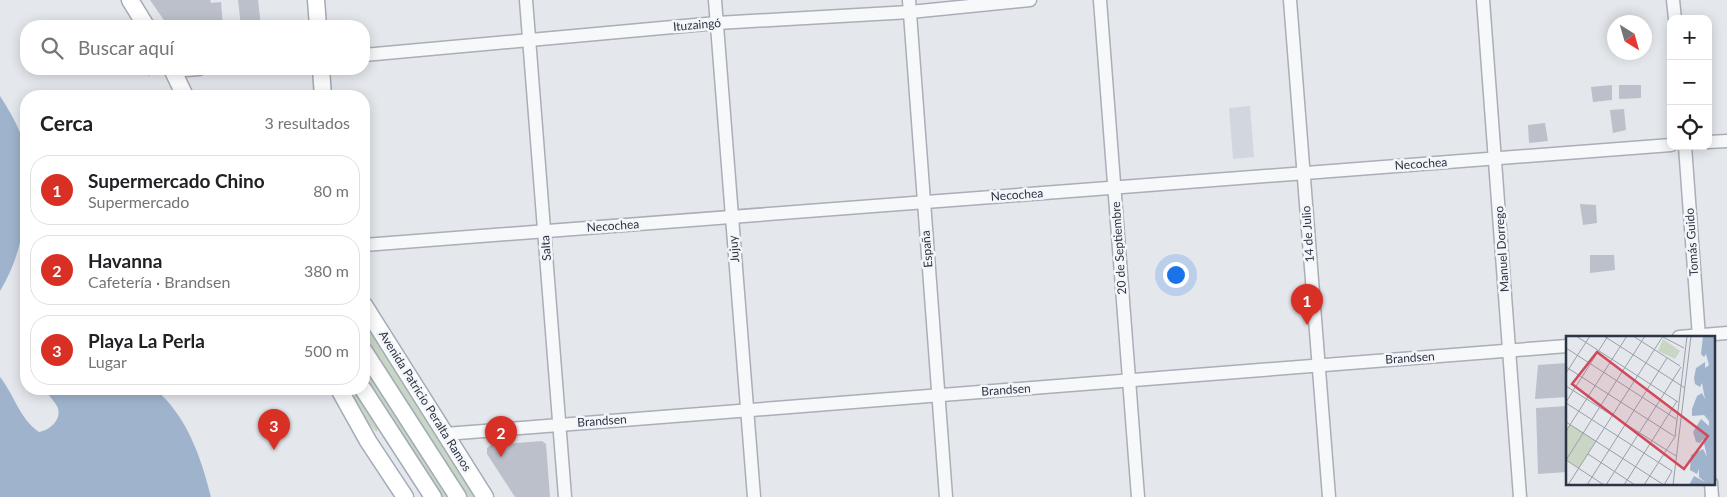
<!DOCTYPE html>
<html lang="es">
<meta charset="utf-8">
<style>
body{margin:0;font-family:Lato,sans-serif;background:#f6f6f6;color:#202124}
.controls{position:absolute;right:15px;top:15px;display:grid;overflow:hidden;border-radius:10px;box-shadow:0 2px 12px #0003}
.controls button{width:45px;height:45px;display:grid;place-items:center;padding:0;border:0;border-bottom:1px solid #e0e0e0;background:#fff;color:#202124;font:25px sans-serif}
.compass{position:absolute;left:1607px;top:15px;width:45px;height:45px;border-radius:50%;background:#fff;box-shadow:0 2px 12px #0003;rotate:143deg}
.you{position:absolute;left:1175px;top:274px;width:18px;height:18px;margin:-12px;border:4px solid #fff;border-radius:50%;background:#1a73e8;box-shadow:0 0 0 8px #1a73e833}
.badge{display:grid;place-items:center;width:32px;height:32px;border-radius:50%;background:#d93025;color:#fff;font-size:16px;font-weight:700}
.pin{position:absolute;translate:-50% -41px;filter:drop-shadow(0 1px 2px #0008)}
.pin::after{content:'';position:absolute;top:26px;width:18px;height:15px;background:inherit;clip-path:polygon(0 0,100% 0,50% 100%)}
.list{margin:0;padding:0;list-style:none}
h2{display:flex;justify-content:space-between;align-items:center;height:65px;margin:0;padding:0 20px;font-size:21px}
h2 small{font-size:16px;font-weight:400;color:#757577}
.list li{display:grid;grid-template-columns:32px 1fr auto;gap:15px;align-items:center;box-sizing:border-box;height:70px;margin:0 10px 10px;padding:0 10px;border:1px solid #e0e0e0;border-radius:20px}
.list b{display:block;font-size:19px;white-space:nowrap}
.list p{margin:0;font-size:16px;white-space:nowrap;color:#757577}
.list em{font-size:16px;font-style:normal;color:#757577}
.icon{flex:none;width:28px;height:28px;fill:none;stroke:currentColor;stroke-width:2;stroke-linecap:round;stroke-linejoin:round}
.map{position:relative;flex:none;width:1727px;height:497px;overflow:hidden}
.search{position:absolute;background:#fff;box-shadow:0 2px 12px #0003;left:20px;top:20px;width:350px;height:55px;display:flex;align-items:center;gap:12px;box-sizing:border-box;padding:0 18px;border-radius:20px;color:#757577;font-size:19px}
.panel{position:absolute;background:#fff;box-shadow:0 2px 12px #0003;left:20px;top:90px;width:350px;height:305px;border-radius:20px}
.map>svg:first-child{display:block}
.built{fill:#d2d6de}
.green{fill:#c9d6c5}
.water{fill:#9fb4cc}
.building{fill:#bbc0ca}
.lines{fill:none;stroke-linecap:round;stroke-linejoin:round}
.minor-casing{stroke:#a9aeb7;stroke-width:15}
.major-casing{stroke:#a3abb8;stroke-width:19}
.path{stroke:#c2c5cb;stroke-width:2.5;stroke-dasharray:4 4;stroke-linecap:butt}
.minor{stroke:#f7f8fa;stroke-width:12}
.major{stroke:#fff;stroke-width:16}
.labels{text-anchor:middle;stroke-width:5;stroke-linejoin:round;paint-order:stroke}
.street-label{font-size:12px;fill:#2b3445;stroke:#f4f6f9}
.inset-road{fill:none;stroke:#9a9fa9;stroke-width:1}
.view{fill:#d1495b;fill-opacity:0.15;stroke:#d1495b;stroke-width:2.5}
.inset-edge{fill:none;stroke:#2b3445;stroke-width:2.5}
</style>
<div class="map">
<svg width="1727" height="497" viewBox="0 0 1727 497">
<rect width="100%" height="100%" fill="#e4e7ec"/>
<!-- built -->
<path class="built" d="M1250,106L1254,157L1233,159L1229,108Z"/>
<!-- green -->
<g class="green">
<path d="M364,324L369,325L478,497H465L370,349L364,335Z"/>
<path d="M364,365L449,497H442L372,391L364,376Z"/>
<path d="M347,389H354L378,427L377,432L368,424Z"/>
</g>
<!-- water -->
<g class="water">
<path d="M0,96C9,110 18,125 23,141C26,155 26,169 26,183C26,223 21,256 0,291Z"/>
<path d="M0,377C15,396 19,418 39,432C51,430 63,418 57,406C53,400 48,394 44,389H155C187,416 201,457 211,497H0Z"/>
</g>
<!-- building -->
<g class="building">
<path d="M150,0H210L211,3L221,2L223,26H168Z"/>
<path d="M238,0H258L261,26H241Z"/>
<path d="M1612,85V100L1593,102L1591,87Z"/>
<path d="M1619,85H1641V98L1619,99Z"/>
<path d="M1624,109L1626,130L1613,133L1610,110Z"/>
<path d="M1545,123L1548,141L1529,143L1528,125Z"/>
<path d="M1580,204L1596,205L1597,223L1583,225Z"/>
<path d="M1590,255H1614L1615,270L1590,273Z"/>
<path d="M1567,363V397L1535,399L1538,365Z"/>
<path d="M1567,406V472L1538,474L1536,408Z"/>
<path d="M542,441L546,444L550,497H515L487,454V448L491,445Z"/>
</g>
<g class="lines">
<!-- minor casing -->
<g class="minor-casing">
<g id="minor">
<path d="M526,0L565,497"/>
<path d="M715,0L754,497"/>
<path d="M909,0L946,497"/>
<path d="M1100,0L1138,497"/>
<path d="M1290,0L1329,497"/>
<path d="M1483,0L1520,497"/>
<path d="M1673,0L1675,19"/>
<path d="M364,55L717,23L910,12L1030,0"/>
<path d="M173,71L199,69"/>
<path d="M1708,142L1727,141"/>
<path d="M1685,146L1699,337"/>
<path d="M364,245L1671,145"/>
<path d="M1679,337L1727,333"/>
<path d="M445,434L1567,346"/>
<path d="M1711,483L1712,497"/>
</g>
</g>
<!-- major casing -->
<g class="major-casing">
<g id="major">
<path d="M130,0L146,26"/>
<path d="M316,0L318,26"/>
<path d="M172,69L185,96"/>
<path d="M321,69L323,96"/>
<path d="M364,305L485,497"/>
<path d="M364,351L458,497"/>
<path d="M339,389L368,441L405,497"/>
<path d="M363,389L433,497"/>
</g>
</g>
<!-- path -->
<path class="path" d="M144,69L149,76"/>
<!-- minor -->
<use href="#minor" class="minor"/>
<!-- major -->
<use href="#major" class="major"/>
</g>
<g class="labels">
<!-- street labels -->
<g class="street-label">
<text transform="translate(697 25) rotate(-5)" y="4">Ituzaingó</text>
<text transform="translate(1421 164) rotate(-4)" y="4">Necochea</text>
<text transform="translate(1017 195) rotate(-4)" y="4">Necochea</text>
<text transform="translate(613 226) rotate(-4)" y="4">Necochea</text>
<text transform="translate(1308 234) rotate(-94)" y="4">14 de Julio</text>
<text transform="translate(1692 242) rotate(-94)" y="4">Tomás Guido</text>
<text transform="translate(546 248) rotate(-94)" y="4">Salta</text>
<text transform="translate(1119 248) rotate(-94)" y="4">20 de Septiembre</text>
<text transform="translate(734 249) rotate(-95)" y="4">Jujuy</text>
<text transform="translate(927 249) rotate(-95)" y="4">España</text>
<text transform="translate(1502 249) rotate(-94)" y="4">Manuel Dorrego</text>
<text transform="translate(1410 358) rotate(-4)" y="4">Brandsen</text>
<text transform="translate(1006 390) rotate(-4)" y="4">Brandsen</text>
<text transform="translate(425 401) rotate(58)" y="4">Avenida Patricio Peralta Ramos</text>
<text transform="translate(602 421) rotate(-4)" y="4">Brandsen</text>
</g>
</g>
<!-- overview -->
<g transform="translate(1566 336)">
<rect width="149" height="149" fill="#e4e7ec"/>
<path d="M97,3L114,15L109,23L92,15ZM4,88L30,105L13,132L0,124V95Z" fill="#c9d6c5"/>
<path d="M137,0H149V149H123L128,140L139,146L133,141V133L131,138L124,134L125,119L137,113L141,121L137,103L134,107L130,106L127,96L135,83L143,90V85L138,79L126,80V73L131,60L136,57L139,63L136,47L134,51L129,48L128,42L130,32L139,26V32L143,29L140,18L138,21L135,18Z" fill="#9fb4cc"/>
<path class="inset-road" d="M10,0L112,66M38,0L119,52M67,0L114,30M97,1L118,12M0,12L110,83M0,31L108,100M0,37L24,0M0,50L110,120M0,66L42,0M0,67L106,135M0,86L98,149M0,95L61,0M109,100L121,0M22,118L69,149M0,124L79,0M0,124L38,149M2,149L97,0M21,149L101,22M40,149L115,31M58,149L111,65M78,149L110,99M98,149L106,135M107,149L125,0"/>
<path class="view" d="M31,16L142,100L118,133L6,48Z"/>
<rect width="149" height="149" class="inset-edge"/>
</g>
</svg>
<div class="controls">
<button>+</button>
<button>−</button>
<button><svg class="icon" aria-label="locate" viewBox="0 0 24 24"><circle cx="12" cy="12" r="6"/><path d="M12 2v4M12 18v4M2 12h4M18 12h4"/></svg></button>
</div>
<svg class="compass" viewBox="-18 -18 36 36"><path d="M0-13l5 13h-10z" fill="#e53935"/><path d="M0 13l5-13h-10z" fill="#757577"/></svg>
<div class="you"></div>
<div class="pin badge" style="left:1307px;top:325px">1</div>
<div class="pin badge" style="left:501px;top:457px">2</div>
<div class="pin badge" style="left:274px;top:450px">3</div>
<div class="search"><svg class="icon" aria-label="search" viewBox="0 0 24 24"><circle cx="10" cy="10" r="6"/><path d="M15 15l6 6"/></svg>Buscar aquí</div>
<section class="panel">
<h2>Cerca<small>3 resultados</small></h2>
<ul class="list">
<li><span class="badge">1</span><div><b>Supermercado Chino</b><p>Supermercado</p></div><em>80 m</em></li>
<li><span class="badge">2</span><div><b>Havanna</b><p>Cafetería · Brandsen</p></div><em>380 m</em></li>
<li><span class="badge">3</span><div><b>Playa La Perla</b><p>Lugar</p></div><em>500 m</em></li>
</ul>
</section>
</div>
